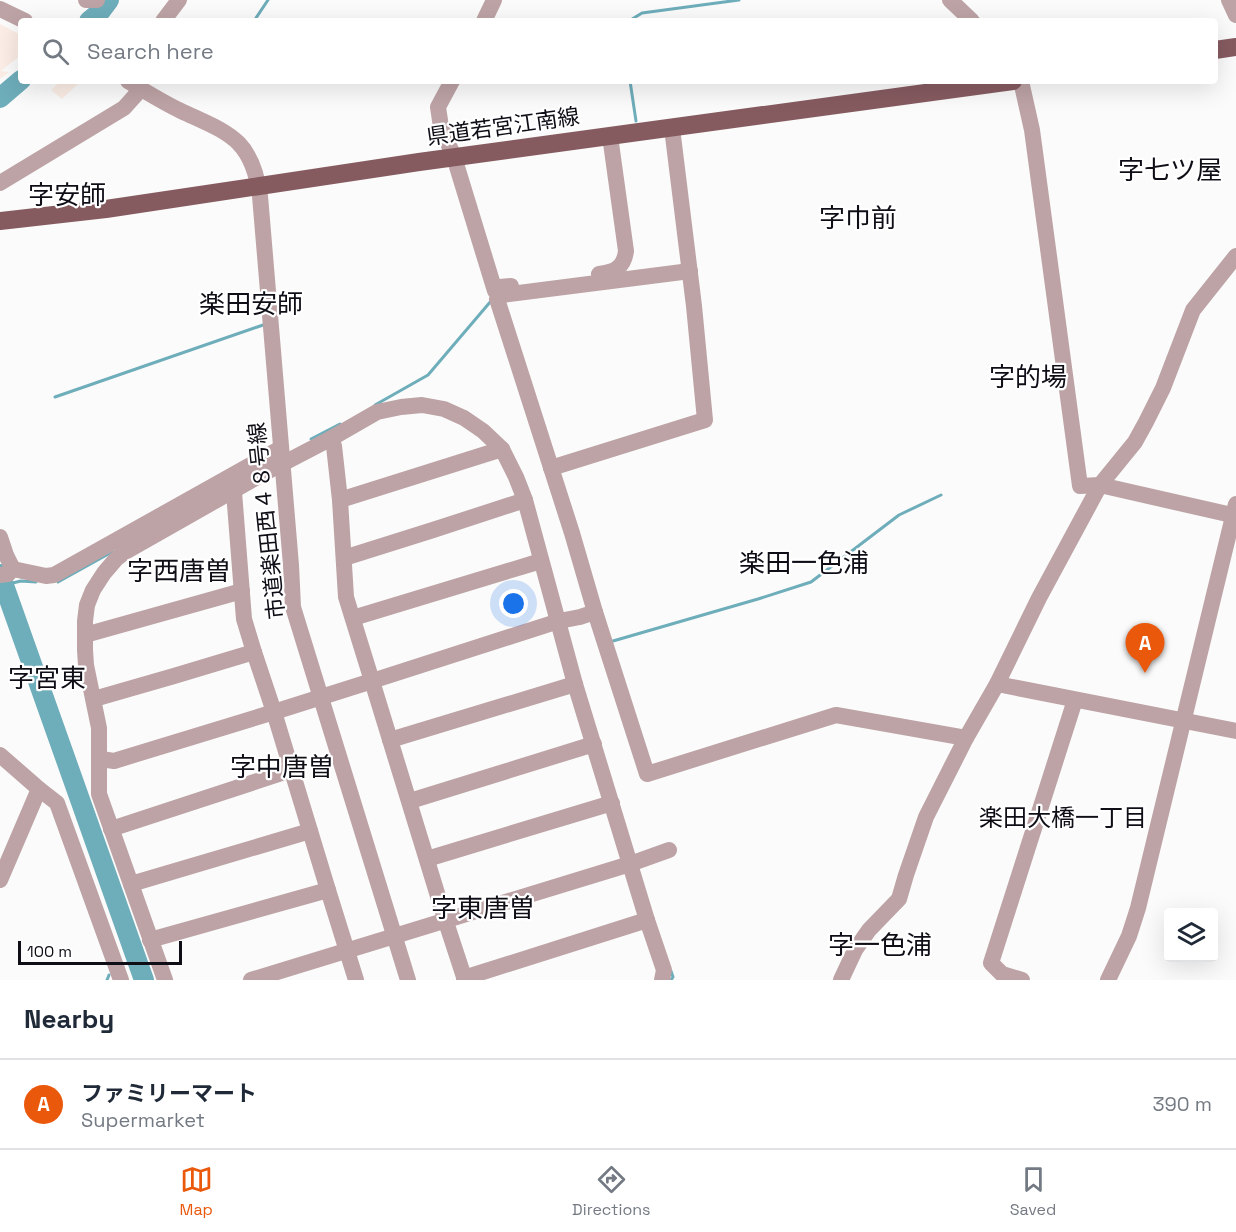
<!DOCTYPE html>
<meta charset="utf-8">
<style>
body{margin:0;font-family:"Space Grotesk","Noto Sans JP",sans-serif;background:#f6f6f7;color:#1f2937}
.controls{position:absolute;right:18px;bottom:18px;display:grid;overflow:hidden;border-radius:6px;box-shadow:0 6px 24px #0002}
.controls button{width:54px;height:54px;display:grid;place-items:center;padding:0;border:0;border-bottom:2px solid #e0e1e3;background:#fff;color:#1f2937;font:30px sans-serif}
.scale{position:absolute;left:18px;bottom:15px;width:164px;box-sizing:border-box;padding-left:6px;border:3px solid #0f0d16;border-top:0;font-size:16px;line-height:21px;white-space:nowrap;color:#0f0d16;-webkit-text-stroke:4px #fff;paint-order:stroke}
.you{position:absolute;left:514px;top:604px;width:21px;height:21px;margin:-15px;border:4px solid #fff;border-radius:50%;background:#1a73e8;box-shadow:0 0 0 9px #1a73e833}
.badge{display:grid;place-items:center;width:39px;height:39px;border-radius:50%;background:#ea580c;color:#fff;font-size:20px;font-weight:700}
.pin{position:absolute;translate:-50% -50px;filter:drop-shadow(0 2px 3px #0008)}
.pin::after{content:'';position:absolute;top:32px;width:21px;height:18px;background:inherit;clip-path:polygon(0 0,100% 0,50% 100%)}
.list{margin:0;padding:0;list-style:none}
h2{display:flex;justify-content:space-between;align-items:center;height:78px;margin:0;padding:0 24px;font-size:26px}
h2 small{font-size:20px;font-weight:400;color:#747a83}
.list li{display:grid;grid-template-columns:39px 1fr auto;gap:18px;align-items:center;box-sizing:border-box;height:90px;padding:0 24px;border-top:2px solid #e0e1e3}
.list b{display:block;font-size:22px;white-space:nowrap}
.list p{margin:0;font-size:20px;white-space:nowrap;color:#747a83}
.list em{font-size:20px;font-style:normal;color:#747a83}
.icon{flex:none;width:33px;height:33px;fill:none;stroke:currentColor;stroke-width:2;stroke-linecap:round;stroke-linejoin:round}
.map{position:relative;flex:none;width:1236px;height:980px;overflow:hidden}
.search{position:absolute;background:#fff;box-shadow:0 6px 24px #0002;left:18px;right:18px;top:18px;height:66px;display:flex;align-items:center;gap:15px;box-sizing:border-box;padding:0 21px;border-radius:6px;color:#747a83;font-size:22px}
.sheet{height:168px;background:#fff}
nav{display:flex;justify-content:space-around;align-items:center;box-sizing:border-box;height:84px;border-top:2px solid #e0e1e3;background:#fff;font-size:16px;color:#747a83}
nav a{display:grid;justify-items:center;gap:3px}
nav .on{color:#ea580c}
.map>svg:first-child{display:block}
.industrial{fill:#fceee6}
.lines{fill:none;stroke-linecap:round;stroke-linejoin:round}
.stream{stroke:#6eadba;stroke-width:3}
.river{stroke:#6eadba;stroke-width:20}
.minor{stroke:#bda3a5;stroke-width:16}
.major{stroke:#865b60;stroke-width:18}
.labels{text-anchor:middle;stroke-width:4.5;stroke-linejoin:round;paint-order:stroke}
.street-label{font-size:22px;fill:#0f0d16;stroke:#fff}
.neighbourhood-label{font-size:24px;fill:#0f0d16;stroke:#fff}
.quarter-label{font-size:26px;fill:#0f0d16;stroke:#fff}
</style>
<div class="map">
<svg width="1236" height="980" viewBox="0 0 1236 980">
<rect width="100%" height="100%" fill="#fbfbfb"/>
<!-- industrial -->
<g class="industrial">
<path d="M0,24L21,35V55L1,71L9,72L0,79Z"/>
<path d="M61,81H81L62,99L51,90Z"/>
</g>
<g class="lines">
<!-- stream -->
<g class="stream">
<path d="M254,21L268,0"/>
<path d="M629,21L642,13L739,0"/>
<path d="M630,81L636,121"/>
<path d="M55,397L266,324"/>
<path d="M375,405L428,375L491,301"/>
<path d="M311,439L340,424"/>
<path d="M58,582L112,552"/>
<path d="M4,585L21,581L36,582"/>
<path d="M613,641L758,599L811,582L899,515L941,495"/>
<path d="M107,980L109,975"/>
<path d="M671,980L673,977L671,971"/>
</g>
<!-- river -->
<g class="river">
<path d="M89,21L100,12L109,0"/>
<path d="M0,98L21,80"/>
<path d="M0,574L144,980"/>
</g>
<!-- minor -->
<g class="minor">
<path d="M86,0H97"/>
<path d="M950,0L972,21"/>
<path d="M1229,0L1236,15"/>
<path d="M0,9L25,21"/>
<path d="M163,21L179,0"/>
<path d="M484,21L494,0"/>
<path d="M128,81C145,91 162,102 181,111C228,133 252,138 260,196L291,565L293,607L408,980"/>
<path d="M452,81L438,107L441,127L454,157L495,291L500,287L511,286"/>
<path d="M1021,81L1032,130L1080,486L1100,485L1236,516"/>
<path d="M0,183L124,108L141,89"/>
<path d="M690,271L502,295L497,299L572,533L595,612L647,774L836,715L966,738"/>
<path d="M599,274C614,272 624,268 626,251L610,136"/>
<path d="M330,439L334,446L340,500L346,597L372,681L559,621L580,617L595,612"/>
<path d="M551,468L705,420L694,306L672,128"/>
<path d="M234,492L244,619L254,652L274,712L328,890L356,980"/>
<path d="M340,500L502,449"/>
<path d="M0,537L6,555L13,569"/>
<path d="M344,558L433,530L525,500"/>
<path d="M0,575L8,574L13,569L46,576L54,575L281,448"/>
<path d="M353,618L541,561"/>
<path d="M85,635L242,591"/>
<path d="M997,684L1236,731"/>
<path d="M94,699L174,676L254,652"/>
<path d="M390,740L575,684"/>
<path d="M0,755L39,789L57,803L121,980"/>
<path d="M101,759L114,761L274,712L372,681L445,919L465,980"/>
<path d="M410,801L594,744"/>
<path d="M111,829L291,770"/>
<path d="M427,859L612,803"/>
<path d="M0,880L39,789"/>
<path d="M131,884L310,831"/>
<path d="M150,940L328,890"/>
<path d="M464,978L647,920"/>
<path d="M165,980L99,794V728L86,665L85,650V621L87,605L93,590L104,573L116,559L125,552L259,476L330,439L377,412L401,407L422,405L444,409L464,418L483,431L502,449L516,477L525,500L575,684L647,920L664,970L662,980"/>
<path d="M251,980L630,864L669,850"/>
<path d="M841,980L855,950L869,930L899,899L906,875L926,817L966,738L997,684L1039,598L1100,485L1135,442L1146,422L1163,388L1193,310L1236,256"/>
<path d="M1022,980L1002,974L991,963L1075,700"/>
<path d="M1108,980L1129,936L1138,908L1236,504"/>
</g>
<!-- major -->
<g class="major">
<path d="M1215,50L1236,47"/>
<path d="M0,221L106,209L419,162L1013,81"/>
</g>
</g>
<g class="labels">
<!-- street labels -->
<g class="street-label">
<text transform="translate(503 126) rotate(-8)" y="8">県道若宮江南線</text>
<text transform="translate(266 521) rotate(-96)" y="8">市道楽田西４８号線</text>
</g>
<!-- neighbourhood labels -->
<g class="neighbourhood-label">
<text x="1063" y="826">楽田大橋一丁目</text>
</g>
<!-- quarter labels -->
<g class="quarter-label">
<text x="1170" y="179">字七ツ屋</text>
<text x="67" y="204">字安師</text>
<text x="858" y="227">字巾前</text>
<text x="251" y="313">楽田安師</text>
<text x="1028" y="386">字的場</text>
<text x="804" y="572">楽田一色浦</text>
<text x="179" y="580">字西唐曽</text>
<text x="47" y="687">字宮東</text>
<text x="282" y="776">字中唐曽</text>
<text x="483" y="917">字東唐曽</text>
<text x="880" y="954">字一色浦</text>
</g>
</g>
</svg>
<div class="controls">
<button><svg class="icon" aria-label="layers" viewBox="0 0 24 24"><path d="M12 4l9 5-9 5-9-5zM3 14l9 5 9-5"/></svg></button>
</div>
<div class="scale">100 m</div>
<div class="you"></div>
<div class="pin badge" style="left:1145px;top:673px">A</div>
<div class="search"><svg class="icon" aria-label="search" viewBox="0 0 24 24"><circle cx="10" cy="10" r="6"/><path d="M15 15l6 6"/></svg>Search here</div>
</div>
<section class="sheet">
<h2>Nearby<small></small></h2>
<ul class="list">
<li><span class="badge">A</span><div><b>ファミリーマート</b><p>Supermarket</p></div><em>390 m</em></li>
</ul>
</section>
<nav>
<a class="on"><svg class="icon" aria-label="map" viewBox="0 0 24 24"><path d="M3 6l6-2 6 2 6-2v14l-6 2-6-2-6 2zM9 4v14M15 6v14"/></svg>Map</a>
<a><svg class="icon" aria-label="directions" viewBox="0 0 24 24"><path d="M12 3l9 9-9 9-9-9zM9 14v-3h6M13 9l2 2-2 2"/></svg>Directions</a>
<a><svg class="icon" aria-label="saved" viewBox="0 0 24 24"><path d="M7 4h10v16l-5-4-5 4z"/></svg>Saved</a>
</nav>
